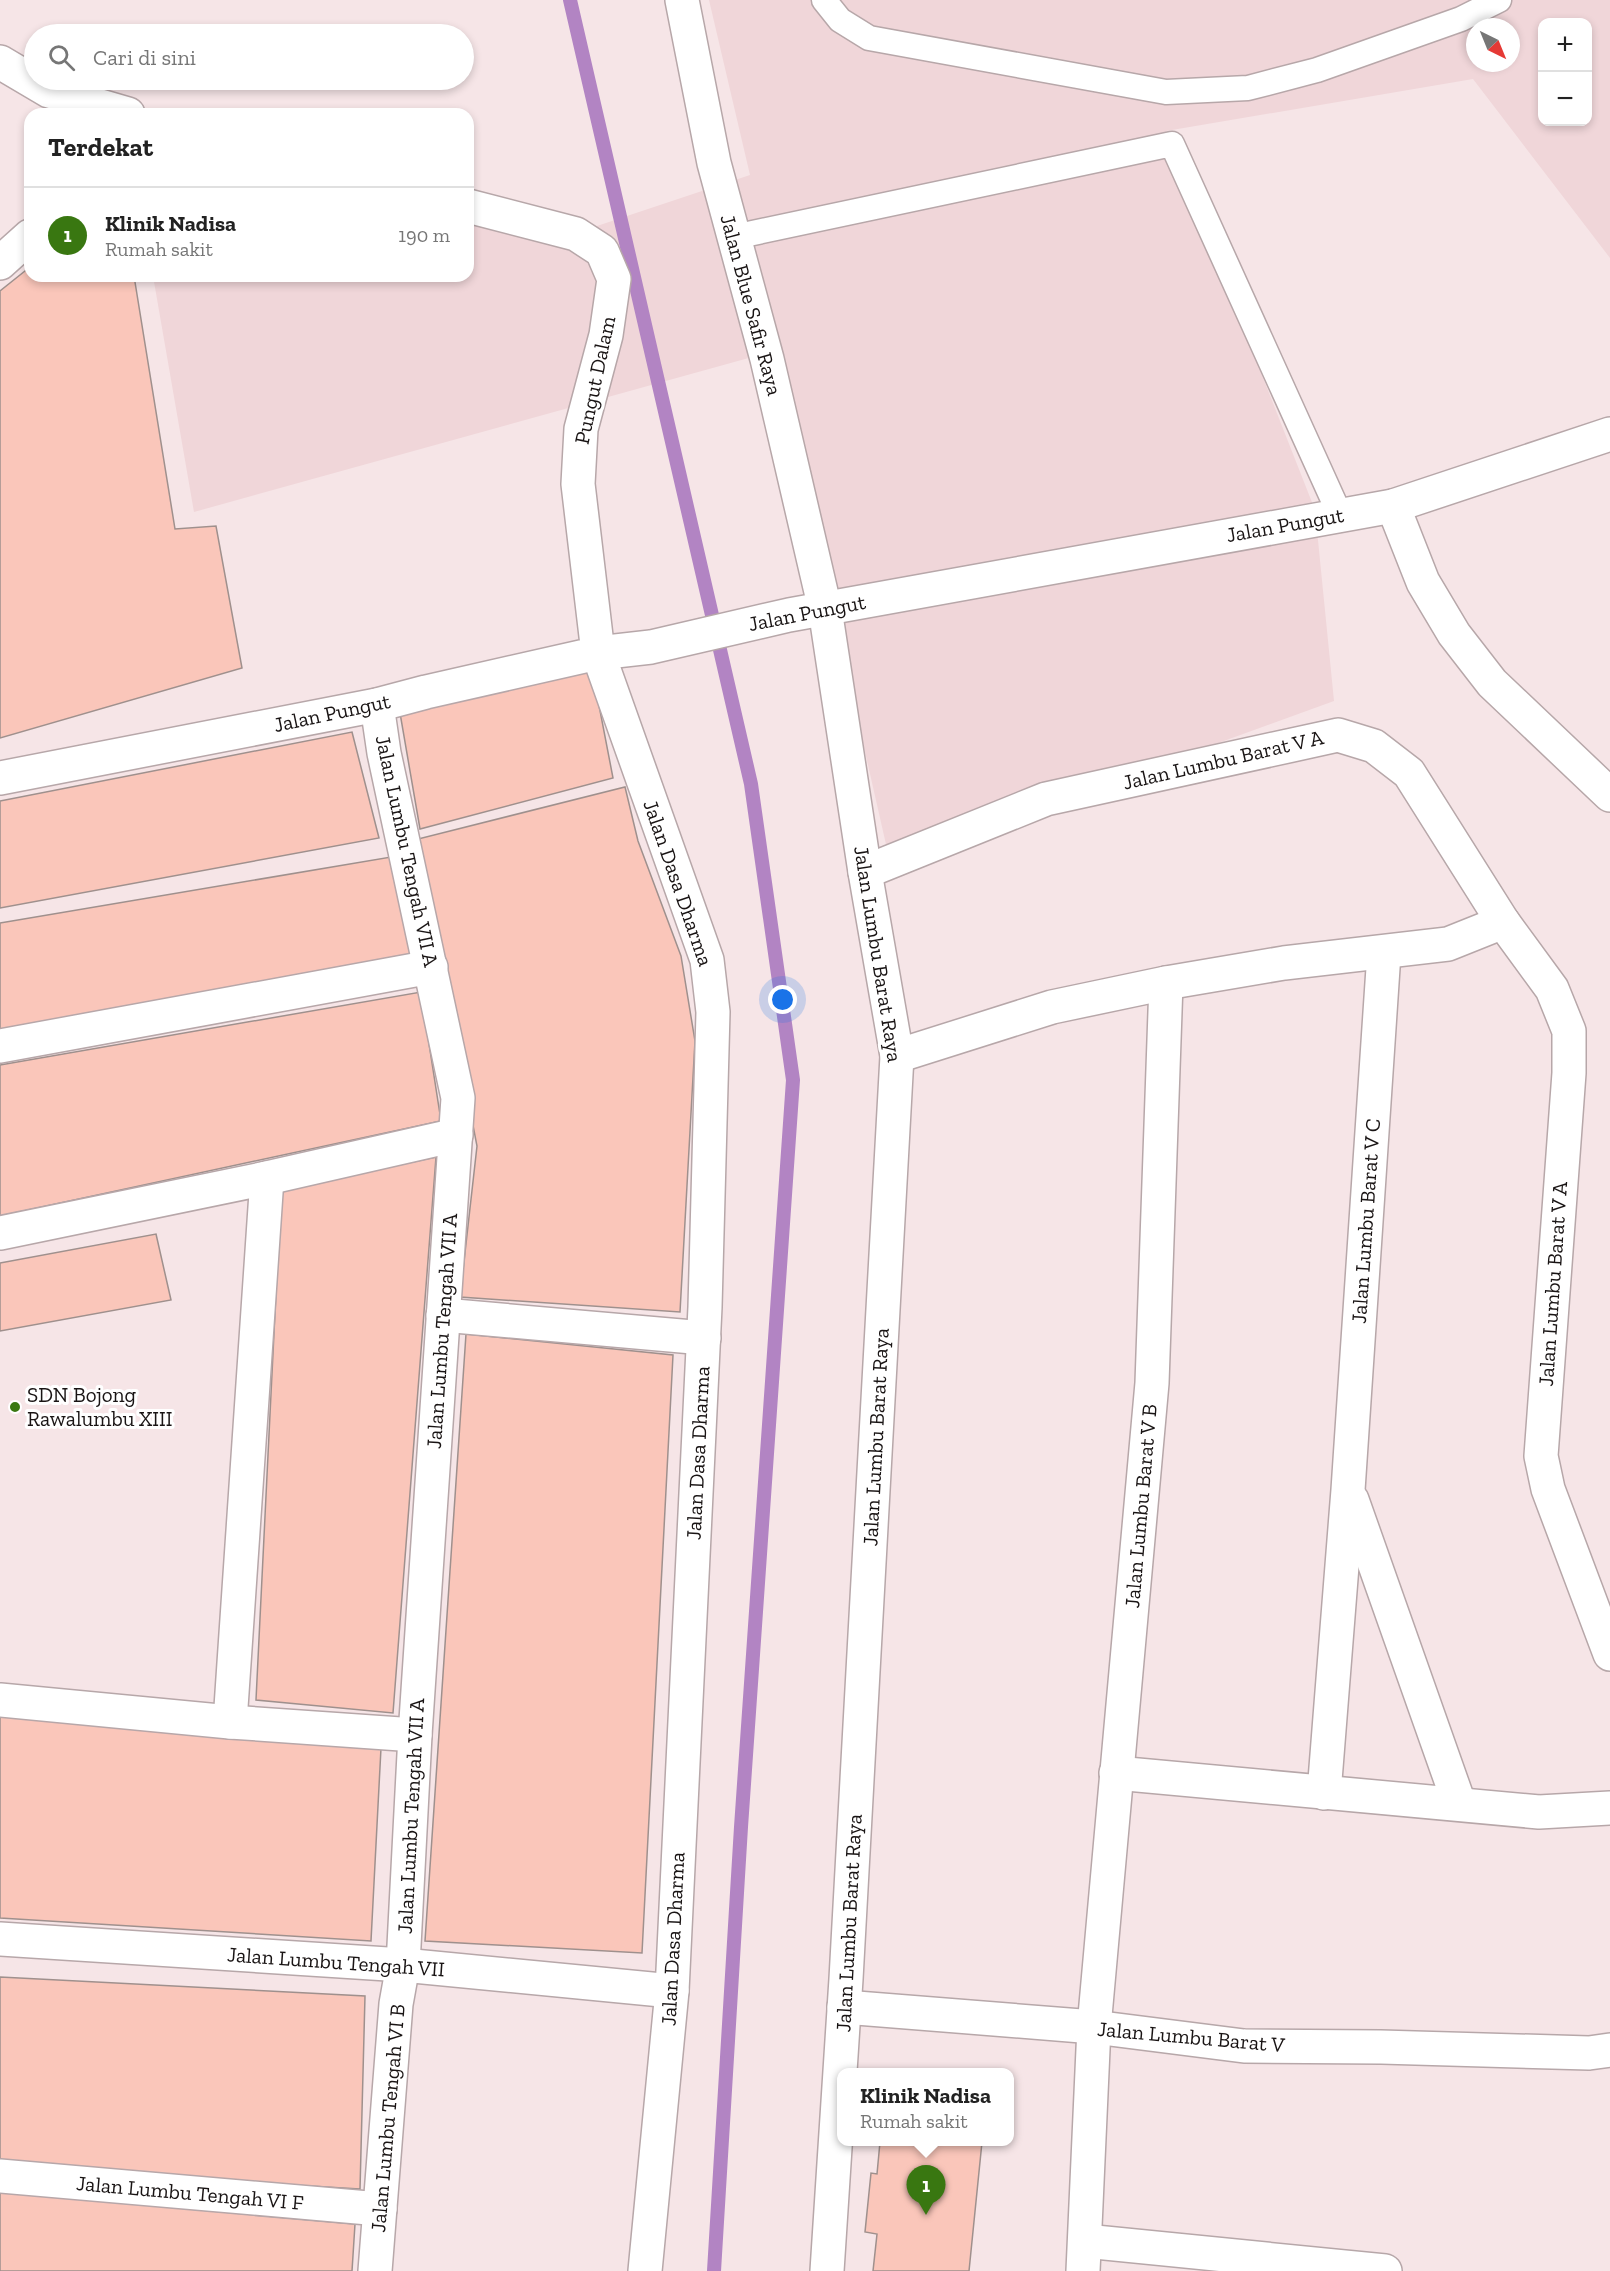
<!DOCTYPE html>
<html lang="id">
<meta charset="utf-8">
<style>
body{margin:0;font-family:"Zilla Slab",serif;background:#f2f2f2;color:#222}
.controls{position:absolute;right:18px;top:18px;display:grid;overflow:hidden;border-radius:12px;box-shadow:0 3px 9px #0003}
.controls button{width:54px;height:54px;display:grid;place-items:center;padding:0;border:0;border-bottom:2px solid #e0e0e0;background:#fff;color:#222;font:30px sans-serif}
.compass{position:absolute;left:1466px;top:18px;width:54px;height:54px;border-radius:50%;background:#fff;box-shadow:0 3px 9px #0003;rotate:137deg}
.you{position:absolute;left:783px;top:1000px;width:21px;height:21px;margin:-15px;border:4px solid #fff;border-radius:50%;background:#1a73e8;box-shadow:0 0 0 9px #1a73e833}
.badge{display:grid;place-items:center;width:39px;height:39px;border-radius:50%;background:#397711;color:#fff;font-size:20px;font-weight:700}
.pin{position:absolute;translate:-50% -50px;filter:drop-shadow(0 2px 3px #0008)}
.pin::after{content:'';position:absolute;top:32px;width:21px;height:18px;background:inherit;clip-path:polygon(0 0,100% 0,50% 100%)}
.popup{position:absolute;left:837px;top:2068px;width:177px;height:78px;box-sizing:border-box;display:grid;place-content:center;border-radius:12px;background:#fff;filter:drop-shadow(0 2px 4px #0005);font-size:20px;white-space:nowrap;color:#767676}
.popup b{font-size:22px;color:#222}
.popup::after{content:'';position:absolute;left:50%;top:100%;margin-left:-12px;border:12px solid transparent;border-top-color:#fff}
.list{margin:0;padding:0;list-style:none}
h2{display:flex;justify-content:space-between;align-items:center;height:78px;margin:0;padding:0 24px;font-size:26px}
h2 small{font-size:20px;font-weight:400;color:#767676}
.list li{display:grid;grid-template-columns:39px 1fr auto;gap:18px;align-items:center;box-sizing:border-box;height:96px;padding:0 24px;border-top:2px solid #e0e0e0}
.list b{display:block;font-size:22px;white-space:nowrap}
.list p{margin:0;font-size:20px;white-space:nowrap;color:#767676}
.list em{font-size:20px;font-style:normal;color:#767676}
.icon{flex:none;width:33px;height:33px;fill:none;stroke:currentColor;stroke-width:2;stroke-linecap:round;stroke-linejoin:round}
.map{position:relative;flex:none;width:1610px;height:2271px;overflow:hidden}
.search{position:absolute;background:#fff;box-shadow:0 3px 9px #0003;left:24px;top:24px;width:450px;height:66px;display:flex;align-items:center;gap:15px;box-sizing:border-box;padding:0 21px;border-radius:33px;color:#767676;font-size:22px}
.panel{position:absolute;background:#fff;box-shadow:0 3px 9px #0003;left:24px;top:108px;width:450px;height:174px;border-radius:18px}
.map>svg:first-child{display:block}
.built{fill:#f0d6d9;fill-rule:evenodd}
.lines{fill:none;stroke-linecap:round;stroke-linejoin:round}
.stream{stroke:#b284c3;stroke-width:14}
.building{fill:#fac6ba;stroke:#9f908d;stroke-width:1.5}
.service-casing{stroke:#b7a7a9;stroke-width:27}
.minor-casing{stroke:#b7a7a9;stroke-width:36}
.tertiary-casing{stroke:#b7a7a9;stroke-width:36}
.service{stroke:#fff;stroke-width:24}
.minor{stroke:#fff;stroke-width:33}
.tertiary{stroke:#fff;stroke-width:33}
.poi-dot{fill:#397711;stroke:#fff;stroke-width:2}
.labels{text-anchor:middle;stroke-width:6;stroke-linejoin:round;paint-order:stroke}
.street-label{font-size:21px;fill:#191414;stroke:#fff}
.poi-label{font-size:21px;fill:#191414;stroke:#fff;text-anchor:start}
</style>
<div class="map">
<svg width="1610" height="2271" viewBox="0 0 1610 2271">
<rect width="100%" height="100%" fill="#f6e5e7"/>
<!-- built -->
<path class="built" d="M709,0H1610V258L1473,79L1166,131L1315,510L1334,701L890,862L774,351L194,512L153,276H468V221L549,242L750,175ZM1542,22H1588V122H1542ZM1475,27H1511V63H1475Z"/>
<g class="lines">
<!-- stream -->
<path class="stream" d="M570,0L751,784L793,1080L741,1827L714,2271"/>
</g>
<!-- building -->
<g class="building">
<path d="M30,267V276H134L175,529L216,526L242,668L0,738V291Z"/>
<path d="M592,669L613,778L420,829L400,713Z"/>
<path d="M352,732L379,838L0,908V801Z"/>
<path d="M625,787L638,841L681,956L695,1041L680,1312L460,1297L477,1146L418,839Z"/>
<path d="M391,857L412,954L0,1034V923Z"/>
<path d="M421,992L441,1121L0,1216V1065Z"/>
<path d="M436,1157L393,1713L256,1700L281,1190Z"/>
<path d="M156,1234L171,1300L0,1331V1263Z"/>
<path d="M466,1334L673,1355L642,1953L425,1941Z"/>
<path d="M0,1716L381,1748L371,1941L0,1918Z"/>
<path d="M0,1977L365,1996L360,2189L123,2175L0,2162Z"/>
<path d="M880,2142H982L969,2271H873L877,2234L865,2232L871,2173L877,2174Z"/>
<path d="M0,2192L355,2224L352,2271H0Z"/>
</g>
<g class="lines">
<!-- service casing -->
<g class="service-casing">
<g id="service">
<path d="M824,0L840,20L869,38L1166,92L1248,88L1317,70L1461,19L1499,0"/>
<path d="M734,237L1172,144L1340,515"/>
</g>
</g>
<!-- minor casing -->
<g class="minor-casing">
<g id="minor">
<path d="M682,0L714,163L767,359L825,609"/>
<path d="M0,62L49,91L128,114"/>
<path d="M0,263L30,236"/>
<path d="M0,778L377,705L426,692L598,653L578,484L581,429L606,335L614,279L602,251L576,234L468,206"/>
<path d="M865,872L1046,799L1338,735L1374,746L1409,773L1503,922L1552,989L1569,1031V1073L1541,1456L1548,1489L1610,1654"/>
<path d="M0,1046L431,967"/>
<path d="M897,1056L1052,1007L1166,983L1284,963L1448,944L1503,922"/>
<path d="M0,1233L267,1178L456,1135"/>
<path d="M443,1315L704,1338"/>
<path d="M1352,1500L1459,1803"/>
<path d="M0,1700L230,1722L415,1735"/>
<path d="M230,1722L267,1178"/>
<path d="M1116,1773L1539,1812L1610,1808"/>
<path d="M1324,1793L1348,1490L1384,953"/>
<path d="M0,1939L403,1965L672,1991"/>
<path d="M844,2007L1094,2027L1244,2046L1381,2047L1589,2053L1610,2050"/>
<path d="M0,2176L380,2209"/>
<path d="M1085,2241L1385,2271"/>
<path d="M375,2271L396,2004L403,1965L415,1735L458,1098L384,753L377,705"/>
<path d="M1083,2271L1094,2027L1152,1383L1166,983"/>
</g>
</g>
<!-- tertiary casing -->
<g class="tertiary-casing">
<g id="tertiary">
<path d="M1393,506L1423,582L1454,634L1492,683L1610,795"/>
<path d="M825,609L865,872L897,1056L846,1979L827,2271"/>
<path d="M645,2271L672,1991L705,1307L713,1012L707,960L598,653L651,647L789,615L1393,506L1610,434"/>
</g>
</g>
<!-- service -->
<use href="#service" class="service"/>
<!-- minor -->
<use href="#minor" class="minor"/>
<!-- tertiary -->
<use href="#tertiary" class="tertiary"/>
</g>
<!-- markers -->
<circle class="poi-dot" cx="15" cy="1407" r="6"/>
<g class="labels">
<!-- street labels -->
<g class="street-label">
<text transform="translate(751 305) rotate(75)" y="7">Jalan Blue Safir Raya</text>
<text transform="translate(595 380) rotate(-78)" y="7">Pungut Dalam</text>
<text transform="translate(1285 525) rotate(-10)" y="7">Jalan Pungut</text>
<text transform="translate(807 613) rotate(-11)" y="7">Jalan Pungut</text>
<text transform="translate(332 713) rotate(-12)" y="7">Jalan Pungut</text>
<text transform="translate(1223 760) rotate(-13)" y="7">Jalan Lumbu Barat V A</text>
<text transform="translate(407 851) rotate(78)" y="7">Jalan Lumbu Tengah VII A</text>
<text transform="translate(678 883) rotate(71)" y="7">Jalan Dasa Dharma</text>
<text transform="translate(878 954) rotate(81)" y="7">Jalan Lumbu Barat Raya</text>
<text transform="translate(1366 1221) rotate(-86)" y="7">Jalan Lumbu Barat V C</text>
<text transform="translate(1553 1284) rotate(-86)" y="7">Jalan Lumbu Barat V A</text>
<text transform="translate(442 1331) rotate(-86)" y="7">Jalan Lumbu Tengah VII A</text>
<text transform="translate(876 1437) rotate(-87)" y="7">Jalan Lumbu Barat Raya</text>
<text transform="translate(698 1453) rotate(-87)" y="7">Jalan Dasa Dharma</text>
<text transform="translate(1141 1506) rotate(-85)" y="7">Jalan Lumbu Barat V B</text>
<text transform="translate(411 1816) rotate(-87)" y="7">Jalan Lumbu Tengah VII A</text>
<text transform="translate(849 1923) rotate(-87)" y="7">Jalan Lumbu Barat Raya</text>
<text transform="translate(673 1939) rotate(-87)" y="7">Jalan Dasa Dharma</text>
<text transform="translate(336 1962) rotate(4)" y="7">Jalan Lumbu Tengah VII</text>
<text transform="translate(1191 2037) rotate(5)" y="7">Jalan Lumbu Barat V</text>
<text transform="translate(388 2118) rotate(-85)" y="7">Jalan Lumbu Tengah VI B</text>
<text transform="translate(190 2193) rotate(5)" y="7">Jalan Lumbu Tengah VI F</text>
</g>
<!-- poi labels -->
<g class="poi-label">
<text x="27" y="1402">SDN Bojong<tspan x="27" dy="24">Rawalumbu XIII</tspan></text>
</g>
</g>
</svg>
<div class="controls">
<button>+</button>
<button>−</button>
</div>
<svg class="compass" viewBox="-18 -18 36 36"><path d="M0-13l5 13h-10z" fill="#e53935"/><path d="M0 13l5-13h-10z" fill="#767676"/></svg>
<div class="you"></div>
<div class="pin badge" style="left:926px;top:2215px">1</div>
<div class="popup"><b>Klinik Nadisa</b>Rumah sakit</div>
<div class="search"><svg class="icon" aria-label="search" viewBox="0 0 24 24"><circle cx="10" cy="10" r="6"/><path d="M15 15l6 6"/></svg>Cari di sini</div>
<section class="panel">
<h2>Terdekat<small></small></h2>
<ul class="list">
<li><span class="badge">1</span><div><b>Klinik Nadisa</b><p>Rumah sakit</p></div><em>190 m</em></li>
</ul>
</section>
</div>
